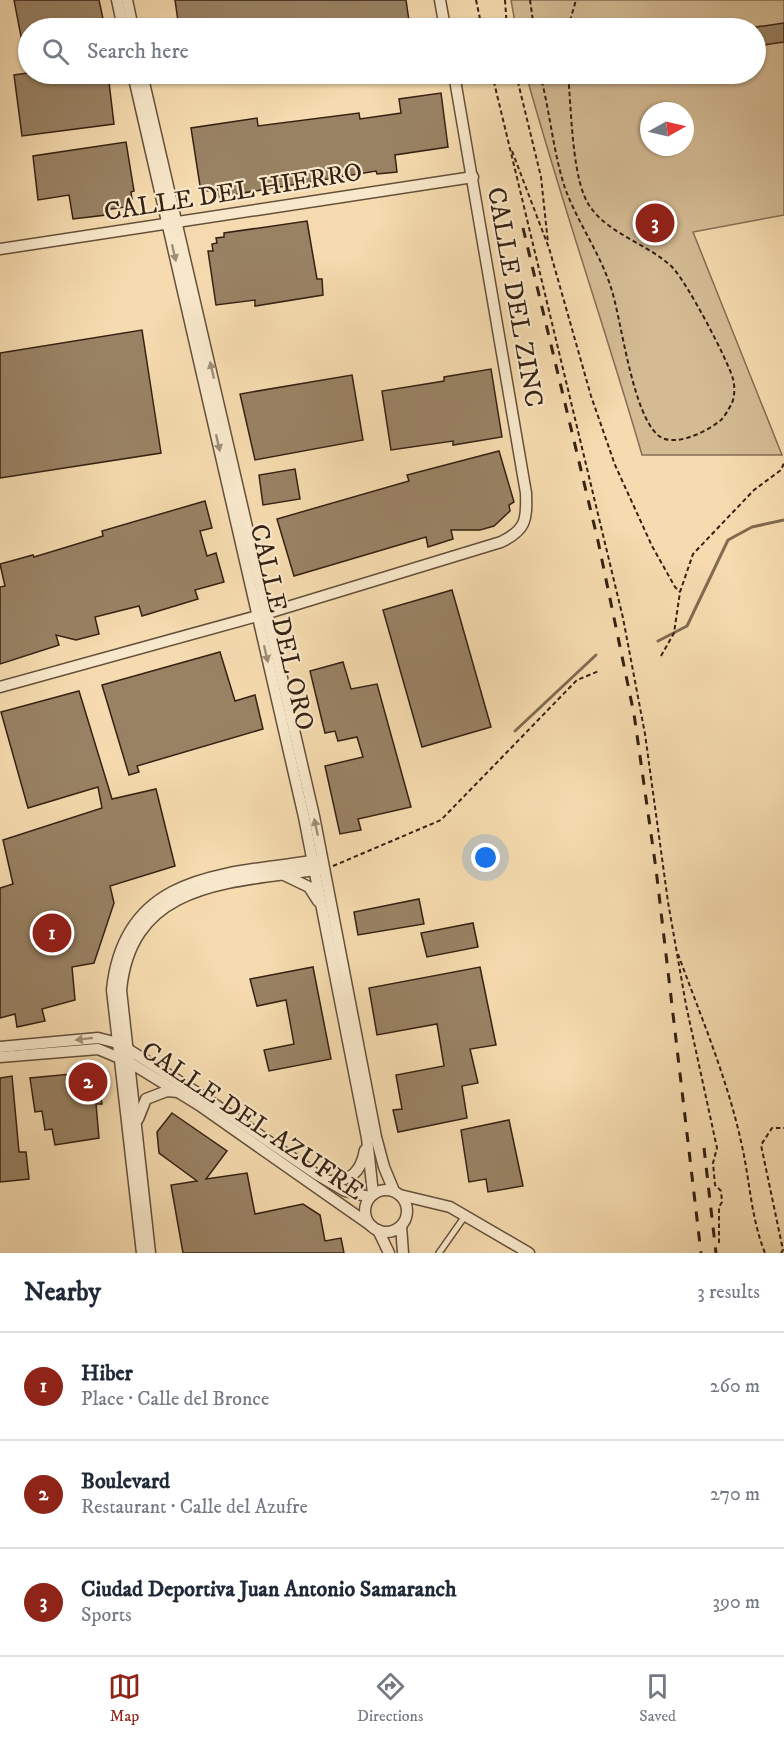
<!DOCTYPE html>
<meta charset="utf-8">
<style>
body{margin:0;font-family:"IM FELL DW Pica",serif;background:#f2f2f3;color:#1f2937}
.compass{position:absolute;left:640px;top:102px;width:54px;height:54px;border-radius:50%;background:#fff;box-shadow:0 2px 4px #0004;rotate:82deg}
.you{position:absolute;left:486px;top:858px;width:21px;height:21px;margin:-15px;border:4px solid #fff;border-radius:50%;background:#1a73e8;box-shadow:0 0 0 9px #1a73e833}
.badge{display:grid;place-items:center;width:39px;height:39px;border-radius:50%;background:#8f2418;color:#fff;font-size:20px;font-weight:700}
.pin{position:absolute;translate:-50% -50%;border:3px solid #fff;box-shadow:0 2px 6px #0006}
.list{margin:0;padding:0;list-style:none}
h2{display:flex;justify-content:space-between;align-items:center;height:78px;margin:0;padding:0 24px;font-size:26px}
h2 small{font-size:20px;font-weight:400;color:#747a83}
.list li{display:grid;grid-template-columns:39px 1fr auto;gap:18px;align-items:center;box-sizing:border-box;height:108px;padding:0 24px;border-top:2px solid #e0e1e3}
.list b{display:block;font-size:22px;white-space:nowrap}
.list p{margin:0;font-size:20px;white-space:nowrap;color:#747a83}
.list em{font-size:20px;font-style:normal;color:#747a83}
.icon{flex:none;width:33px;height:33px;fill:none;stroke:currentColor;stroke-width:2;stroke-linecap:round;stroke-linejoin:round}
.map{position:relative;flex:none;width:784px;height:1253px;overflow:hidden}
.search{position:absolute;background:#fff;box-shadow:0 2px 4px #0004;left:18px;right:18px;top:18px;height:66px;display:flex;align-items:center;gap:15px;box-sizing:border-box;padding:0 21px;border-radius:33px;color:#747a83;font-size:22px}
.sheet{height:402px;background:#fff}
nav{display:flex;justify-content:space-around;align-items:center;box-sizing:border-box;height:84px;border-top:2px solid #e0e1e3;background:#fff;font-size:16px;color:#747a83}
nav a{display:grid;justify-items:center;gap:3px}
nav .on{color:#8f2418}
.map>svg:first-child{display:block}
.green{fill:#d4bb94;stroke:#846e54;stroke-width:1.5;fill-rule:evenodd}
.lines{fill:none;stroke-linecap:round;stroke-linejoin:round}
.stream{stroke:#816b51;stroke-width:3}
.building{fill:#998264;stroke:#352113;stroke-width:1.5}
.lane-casing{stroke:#65503a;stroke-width:8}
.street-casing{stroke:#65503a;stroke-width:13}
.path{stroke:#352113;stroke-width:2;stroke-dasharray:4.5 3;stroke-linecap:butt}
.lane{stroke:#f8e8cb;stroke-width:5}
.street{stroke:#f8e8cb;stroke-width:10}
.rail{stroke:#352113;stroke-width:3;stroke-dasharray:10 10;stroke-linecap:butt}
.oneway{fill:#a08e78}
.labels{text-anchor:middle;stroke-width:4.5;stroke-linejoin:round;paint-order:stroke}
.street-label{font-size:26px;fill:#352113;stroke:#f8e8cb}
</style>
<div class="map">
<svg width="784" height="1253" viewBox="0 0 784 1253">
<rect width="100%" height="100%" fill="#f5dbaf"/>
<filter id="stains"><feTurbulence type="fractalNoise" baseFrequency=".00333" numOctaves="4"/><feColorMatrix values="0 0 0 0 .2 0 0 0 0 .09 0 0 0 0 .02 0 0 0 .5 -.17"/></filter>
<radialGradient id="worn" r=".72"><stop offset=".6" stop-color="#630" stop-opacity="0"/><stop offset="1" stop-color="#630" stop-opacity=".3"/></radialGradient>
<!-- green -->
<path class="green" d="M511,0H784V215L693,232L782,455H642C605,327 561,202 526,74H756V28H516ZM649,111H685V147H649Z"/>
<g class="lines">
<!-- stream -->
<g class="stream">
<path d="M658,641L687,626L728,540L752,527L784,520"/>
<path d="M515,731L596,655"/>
</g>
</g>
<!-- building -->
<g class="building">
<path d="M14,0H99L105,28H28V51L24,52Z"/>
<path d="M175,0H406L410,28H179Z"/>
<path d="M784,23V42L756,46V27Z"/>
<path d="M28,73L108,74L114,124L22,136L14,75Z"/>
<path d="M441,93L448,147L395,155L397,172L377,174L376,171L219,197L217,189L201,192L191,128L257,118L258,126L359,113L360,119L401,113L399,99Z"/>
<path d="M126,142L134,191L131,192L132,199L125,207L104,210L106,215L73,219L69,195L38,200L33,156Z"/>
<path d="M307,221L317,279H322L323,295L255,306V300L216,305L208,251H213L212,244L217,243L216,238L224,237V233Z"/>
<path d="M142,330L161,453L0,478V353Z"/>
<path d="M491,369L502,437L453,445V441L391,450L382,391L444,381V377Z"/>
<path d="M352,375L363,440L255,460L240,394Z"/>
<path d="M499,451L514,502L509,505L510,511L494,526L480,530H451L453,539L428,547L426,537L294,576L277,519L409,481L407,475Z"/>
<path d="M295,469L300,499L263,505L259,475Z"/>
<path d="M205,501L212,528L200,531L207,556L216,553L224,582L195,590L198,599L142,616L139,606L95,617L99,634L76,640L56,635L59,645L0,664V587L5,586L0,564L33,555L34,557L103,536L102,531Z"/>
<path d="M452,590L491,727L422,747L383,610Z"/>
<path d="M220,652L235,701L255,695L263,729L137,766L139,772L129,775L102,685Z"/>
<path d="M343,662L351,689L377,684L411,807L358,819L361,830L340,834L325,766L363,757L357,737L338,741L335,731L325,733L310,671Z"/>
<path d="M79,691L112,799L156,789L175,866L110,886L114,903L94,963L72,967L75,1000L42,1009L45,1021L17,1027L15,1014L0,1018V888L13,884L3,840L102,808L98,787L28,808L1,712Z"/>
<path d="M419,899L424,924L358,935L354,912Z"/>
<path d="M473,923L478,947L427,957L421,933Z"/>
<path d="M313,967L331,1059L269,1071L264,1050L294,1044L286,1000L257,1006L250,979Z"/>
<path d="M480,967L496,1045L470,1049L478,1083L462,1086L467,1118L398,1132L393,1110L402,1109L396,1075L444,1066L437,1024L377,1035L369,988Z"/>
<path d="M82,1073L84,1090L99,1086L102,1104H96L99,1138L55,1145L52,1129L45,1130L42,1111L35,1112L30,1078Z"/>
<path d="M12,1076L19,1152H26L29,1179L0,1182V1078Z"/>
<path d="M172,1113L227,1151L206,1179L247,1173L255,1214L303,1204L320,1215L325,1241L341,1238L344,1253H183L171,1185L197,1181L159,1153L157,1132Z"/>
<path d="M509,1120L523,1186L488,1192L486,1179L469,1182L461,1130Z"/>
</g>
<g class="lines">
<!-- lane casing -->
<g class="lane-casing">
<path id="lane" d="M439,1253L465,1216"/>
</g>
<!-- street casing -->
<g class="street-casing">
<g id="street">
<path d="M117,0L123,28"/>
<path d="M127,0L133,28"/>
<path d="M440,0L445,28"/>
<path d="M133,74L304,817L367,1138L373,1194"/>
<path d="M142,74L314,816L376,1137L384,1167L394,1191"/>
<path d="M0,249L473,177"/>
<path d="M0,687L268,613L501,542C526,530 527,520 526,493L454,74"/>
<path d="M284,875L309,887L318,901"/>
<path d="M0,1047L98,1038L118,1043L204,1097L316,1174L345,1191L370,1197"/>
<path d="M0,1057L98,1049L129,1062L199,1105L373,1227"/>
<path d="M138,1119L146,1099L167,1091L178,1092"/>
<path d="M330,1181C351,1181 361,1172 365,1150"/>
<circle cx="386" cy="1211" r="21"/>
<path d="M400,1195L450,1207L529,1253"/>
<path d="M401,1226L403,1253"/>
<path d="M378,1230L389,1253"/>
<path d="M142,1253L112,990C124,872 225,874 320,860"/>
<path d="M150,1253L121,990C132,879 234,883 321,869"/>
</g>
</g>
<!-- path -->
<g class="path">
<path d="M476,0L482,28"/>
<path d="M505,0L507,28"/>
<path d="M530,0L534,28"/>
<path d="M568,28L576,0"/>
<path d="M492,74L623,618L645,734L668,902L686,1005L717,1148L713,1163L715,1185L721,1191L722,1202L719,1207V1243"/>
<path d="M516,74L541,177L548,243"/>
<path d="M540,74C550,111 553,152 565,188C578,224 601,254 612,291C622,324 633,416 659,436C675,448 708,431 721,420C725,416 728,410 731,405C735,398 735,386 733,379C727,358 687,283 673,268C646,241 598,232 584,195C572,166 571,106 568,74"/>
<path d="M512,151L549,248L591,396L615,465L652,546L675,587L680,592"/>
<path d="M661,656L674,633L680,592L693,554L754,490L781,470L784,463"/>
<path d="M333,866L441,820L577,680L599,671"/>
<path d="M678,954C701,1017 728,1080 742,1146C750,1182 751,1218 765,1253"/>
<path d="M781,1253L783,1250L761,1145L772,1128H784"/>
</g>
<!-- lane -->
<use href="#lane" class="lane"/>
<!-- street -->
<use href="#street" class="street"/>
<!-- rail -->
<g class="rail">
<path d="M523,228L598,541L634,714L656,869L701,1253"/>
<path d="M704,1148L716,1253"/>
</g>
</g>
<!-- one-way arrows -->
<defs><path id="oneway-solid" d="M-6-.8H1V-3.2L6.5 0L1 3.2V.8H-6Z" transform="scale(1.5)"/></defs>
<g class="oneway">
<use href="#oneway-solid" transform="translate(174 253) rotate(77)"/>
<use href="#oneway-solid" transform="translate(212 370) rotate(-103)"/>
<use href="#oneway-solid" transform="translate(218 443) rotate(77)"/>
<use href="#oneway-solid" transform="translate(266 654) rotate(77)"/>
<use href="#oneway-solid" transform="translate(316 827) rotate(-102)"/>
<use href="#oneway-solid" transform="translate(84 1039) rotate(173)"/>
</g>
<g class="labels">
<!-- street labels -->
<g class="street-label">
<text transform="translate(233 191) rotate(-9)" y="9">CALLE DEL HIERRO</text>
<text transform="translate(516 297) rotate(80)" y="9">CALLE DEL ZINC</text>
<text transform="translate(283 627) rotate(77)" y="9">CALLE DEL ORO</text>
<text transform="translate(253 1120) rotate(34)" y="9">CALLE DEL AZUFRE</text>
</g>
</g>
<rect width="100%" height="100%" filter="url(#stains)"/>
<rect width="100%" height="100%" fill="url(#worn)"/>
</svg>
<svg class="compass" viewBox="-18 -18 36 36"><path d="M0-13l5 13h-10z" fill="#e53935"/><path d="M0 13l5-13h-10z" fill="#747a83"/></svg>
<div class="you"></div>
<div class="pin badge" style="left:52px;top:933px">1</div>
<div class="pin badge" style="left:88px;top:1082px">2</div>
<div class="pin badge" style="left:655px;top:223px">3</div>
<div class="search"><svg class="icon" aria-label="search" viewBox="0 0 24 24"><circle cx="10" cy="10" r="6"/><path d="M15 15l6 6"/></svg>Search here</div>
</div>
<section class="sheet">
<h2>Nearby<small>3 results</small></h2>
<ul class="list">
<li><span class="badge">1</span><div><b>Hiber</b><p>Place · Calle del Bronce</p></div><em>260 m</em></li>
<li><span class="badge">2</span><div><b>Boulevard</b><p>Restaurant · Calle del Azufre</p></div><em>270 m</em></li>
<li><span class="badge">3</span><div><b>Ciudad Deportiva Juan Antonio Samaranch</b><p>Sports</p></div><em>390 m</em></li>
</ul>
</section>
<nav>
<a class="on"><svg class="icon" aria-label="map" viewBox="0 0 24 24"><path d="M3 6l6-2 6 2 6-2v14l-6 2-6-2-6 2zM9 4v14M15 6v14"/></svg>Map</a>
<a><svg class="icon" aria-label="directions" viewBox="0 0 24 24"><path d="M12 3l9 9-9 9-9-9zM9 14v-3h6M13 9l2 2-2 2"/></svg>Directions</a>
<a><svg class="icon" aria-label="saved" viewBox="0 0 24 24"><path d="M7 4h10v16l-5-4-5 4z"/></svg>Saved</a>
</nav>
